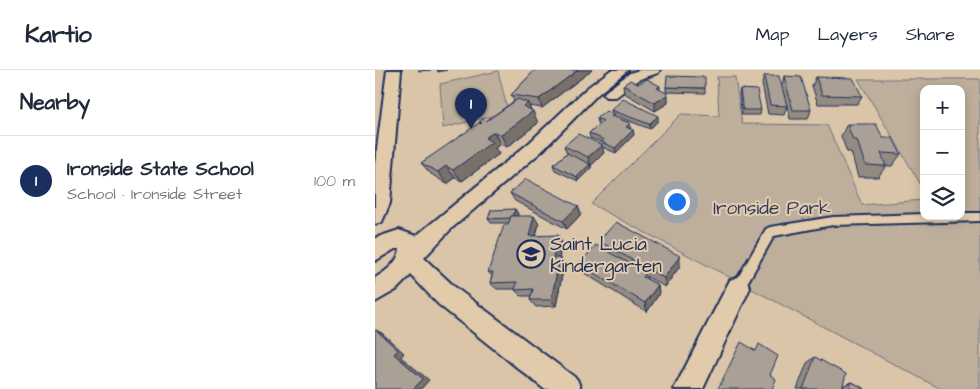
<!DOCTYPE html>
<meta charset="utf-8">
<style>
body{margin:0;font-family:"Architects Daughter",sans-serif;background:#f2f2f3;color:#1f2937}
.controls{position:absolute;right:15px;top:15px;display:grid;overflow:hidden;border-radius:10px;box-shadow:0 2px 12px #0003}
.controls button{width:45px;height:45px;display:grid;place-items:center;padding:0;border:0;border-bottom:1px solid #e0e1e3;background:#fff;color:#1f2937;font:25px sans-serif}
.you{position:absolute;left:301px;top:131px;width:18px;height:18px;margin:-12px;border:4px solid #fff;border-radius:50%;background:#1a73e8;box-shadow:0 0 0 8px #1a73e833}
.badge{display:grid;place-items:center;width:32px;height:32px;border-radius:50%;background:#1b2f5e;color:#fff;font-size:16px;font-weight:700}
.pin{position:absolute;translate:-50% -41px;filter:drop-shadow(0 1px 2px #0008)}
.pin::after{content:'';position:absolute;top:26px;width:18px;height:15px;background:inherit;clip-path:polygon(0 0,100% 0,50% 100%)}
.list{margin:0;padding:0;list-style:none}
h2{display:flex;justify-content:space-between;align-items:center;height:65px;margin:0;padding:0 20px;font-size:21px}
h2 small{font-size:16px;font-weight:400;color:#747a83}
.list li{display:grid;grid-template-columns:32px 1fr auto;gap:15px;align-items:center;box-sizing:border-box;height:90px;padding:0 20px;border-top:1px solid #e0e1e3}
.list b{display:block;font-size:19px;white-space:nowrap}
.list p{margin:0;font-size:16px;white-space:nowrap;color:#747a83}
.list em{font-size:16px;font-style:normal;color:#747a83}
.icon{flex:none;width:28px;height:28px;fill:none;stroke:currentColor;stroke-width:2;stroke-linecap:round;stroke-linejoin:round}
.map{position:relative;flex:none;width:605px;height:319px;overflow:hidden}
header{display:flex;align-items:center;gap:30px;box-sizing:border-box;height:70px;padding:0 25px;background:#fff;border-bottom:1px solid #e0e1e3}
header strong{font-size:24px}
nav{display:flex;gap:28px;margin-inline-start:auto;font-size:18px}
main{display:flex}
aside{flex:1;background:#fff}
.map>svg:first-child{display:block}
.green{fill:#beaf9d;stroke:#6c6f7e}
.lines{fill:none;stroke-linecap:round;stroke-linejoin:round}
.lane-casing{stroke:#1b2f5e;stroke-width:4}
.street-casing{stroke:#1b2f5e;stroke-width:4}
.lane{fill:#e2cbab;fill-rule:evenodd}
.street{fill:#e2cbab;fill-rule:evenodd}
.wall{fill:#938a81;stroke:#1b2f5e}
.shaded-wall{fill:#787069;stroke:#1b2f5e}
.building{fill:#aba096;stroke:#1b2f5e}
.labels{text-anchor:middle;stroke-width:4;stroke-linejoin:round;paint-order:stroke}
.park-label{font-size:19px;fill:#2b3c64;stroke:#e2cbab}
.poi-label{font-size:19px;fill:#1b2f5e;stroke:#e2cbab;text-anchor:start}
</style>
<header>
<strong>Kartio</strong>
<nav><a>Map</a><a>Layers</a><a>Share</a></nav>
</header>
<main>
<aside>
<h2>Nearby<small></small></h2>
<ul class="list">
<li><span class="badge">1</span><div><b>Ironside State School</b><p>School · Ironside Street</p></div><em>100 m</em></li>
</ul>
</aside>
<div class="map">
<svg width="605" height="319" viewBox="0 0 605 319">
<rect width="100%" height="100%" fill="#dac5a8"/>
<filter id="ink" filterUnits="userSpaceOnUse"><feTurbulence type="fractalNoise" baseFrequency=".02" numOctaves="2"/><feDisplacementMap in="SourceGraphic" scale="10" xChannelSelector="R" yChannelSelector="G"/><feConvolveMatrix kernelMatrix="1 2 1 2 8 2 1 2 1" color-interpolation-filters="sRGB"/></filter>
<g filter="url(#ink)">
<!-- green -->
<g class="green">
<path d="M123,1L133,42L68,58L65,14Z"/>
<path d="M342,7H360L367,54L452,55L487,135L549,130V146H586V19H549V120L483,9H605V319H566L216,134L306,44L344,46Z"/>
</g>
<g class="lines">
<!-- lane casing -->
<g class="lane-casing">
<path id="lane" d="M586,143H605V151L458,155L399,166L367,222L363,224L359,222L357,218L391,159L395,157L458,147L549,144V146H586Z"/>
</g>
<!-- street casing -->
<g class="street-casing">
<g id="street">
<path d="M12,0H26L15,133L7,152L0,154V94Z"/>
<path d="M236,0H253L223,24L167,81L76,159L49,188L81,218L202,309L206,319H169L63,234L36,205L21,220L0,232V208C11,201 23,193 25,179H20L0,191V168L24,160L41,166L154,73L212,18Z"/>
<path d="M264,0H285L283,3L265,9L241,27H231L228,24L231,21L255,3Z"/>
<path d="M363,207L371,210L375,218L328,319H299L355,210Z"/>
</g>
</g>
<!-- lane -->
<use href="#lane" class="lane"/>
<!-- street -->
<use href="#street" class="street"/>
</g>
<!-- wall -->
<g class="wall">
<path d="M159,0H217L167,38L154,36L163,53L132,77L125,74L120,78L124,84L87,111L80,108L72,114L56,104L46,93L106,54L104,52L111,51L139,31L136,25L160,0Z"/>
<path d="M389,6L407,15L409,6L436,40L433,49H415L412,36L409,45L393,44L387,14Z"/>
<path d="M441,7L487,26L482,34H443L437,16Z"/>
<path d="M263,14L285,16V20L293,33L280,41L249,23L248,15Z"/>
<path d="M291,17L330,18V23L291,22Z"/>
<path d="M365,19L386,40L385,45H367L364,24Z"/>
<path d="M236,40L283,51L275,59L239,45V47L255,53L256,58L255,59L258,60L259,65L241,83L227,77L226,72L215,68L214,63L225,54L223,53L222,48L237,43Z"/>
<path d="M472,54L508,68L526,84L517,96H511L503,107H483L476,82H472L466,66Z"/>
<path d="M189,76L229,83L216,95V98L203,111L180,100L178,95L192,83Z"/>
<path d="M135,123L203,136L206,144L192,159L140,131Z"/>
<path d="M140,139L143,144L142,146L164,154L161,165L187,172L184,188L189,195L181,236L161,237L155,230L156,226H146L140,220V219H122L115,213L117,206L113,202L134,153H116L113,149Z"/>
<path d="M224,171L305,196L290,217L271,206L272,209L283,215L284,224L272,242L209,203L204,194L227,178Z"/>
<path d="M440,287L467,319H422L432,293Z"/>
<path d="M477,312L490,319H468L469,315Z"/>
</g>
<!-- shaded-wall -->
<g class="shaded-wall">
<path d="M43,0H56L44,1Z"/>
<path d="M62,0H72L63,2Z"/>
<path d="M203,0H217L167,38L164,29Z"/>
<path d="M293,24V33L280,41V33Z"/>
<path d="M153,33L157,42L158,41L163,53L132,77L126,65L148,36Z"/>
<path d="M283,46V51L275,59L274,54Z"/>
<path d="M255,53L256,58L252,62L251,57Z"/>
<path d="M258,60L259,65L241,83L240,78Z"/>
<path d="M119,62L125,74L120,78L124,84L87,111L78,100L110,68Z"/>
<path d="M227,75L229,83L216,96L213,87Z"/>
<path d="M215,94L216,98L203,111L202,107Z"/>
<path d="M71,96L80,108L72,114L63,102Z"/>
<path d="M203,136L206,144L192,159L188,151Z"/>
<path d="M140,139L143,144L140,153L137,148Z"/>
<path d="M159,146L164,154L159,173L154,166Z"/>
<path d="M183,165L187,172L183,195L178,188Z"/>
<path d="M305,186V196L290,217L289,208Z"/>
<path d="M185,188L189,195L181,236L176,230Z"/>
<path d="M283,215L284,224L272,242L270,233Z"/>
<path d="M1,260L7,263L29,283L26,287L54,310L46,319H38L19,284Z"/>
</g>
<!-- building -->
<g class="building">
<path d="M160,0H203L164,29L136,25Z"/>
<path d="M292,6L330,7V18L291,17Z"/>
<path d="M389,6H404L412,36L395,35Z"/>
<path d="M409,6L426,7L436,40H418Z"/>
<path d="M441,7L478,8L487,26L447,25Z"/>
<path d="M272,9L285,16L282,18L293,24L280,33L248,15L255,10L263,14Z"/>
<path d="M365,19L382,20L386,40H368Z"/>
<path d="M143,29L153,33L148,36L158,41L126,65L119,62L110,68L117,72L78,100L71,96L63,102L46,93L104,53L106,54L107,53L104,52L108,49L111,51Z"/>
<path d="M248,29L283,46L274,54L236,40Z"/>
<path d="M231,41L239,44L236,46L255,53L251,57L258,60L240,78L226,72L229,70L214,63L228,51L222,48Z"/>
<path d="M472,54H501L508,68H518L526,84L506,83L511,96L490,95L482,70H478Z"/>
<path d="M203,64L227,75L213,87L189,76Z"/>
<path d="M192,83L215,94L202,107L178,95Z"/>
<path d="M151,109L203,136L188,151L135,123Z"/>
<path d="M140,139L138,146H136V148L113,149L116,140Z"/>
<path d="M136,146H159L154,166L183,165L178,188H185L176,230H155L158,219L140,220L142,212L115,213L118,202H113L129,155H133Z"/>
<path d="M241,152L305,186L289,208L224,171Z"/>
<path d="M221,175L271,203L268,207L283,215L270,233L204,194Z"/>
<path d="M0,260H1L23,280L19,284L48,309L38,319H0Z"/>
<path d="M366,272L381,281L384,274L403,286L395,305L401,309L397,319H343Z"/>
<path d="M440,287L471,304L467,319H428Z"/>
<path d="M477,312L490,319H474Z"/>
</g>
</g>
<!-- icons -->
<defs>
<g id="school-ring" transform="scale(1.4375)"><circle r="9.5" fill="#e2cbab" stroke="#1b2f5e" stroke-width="1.5"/><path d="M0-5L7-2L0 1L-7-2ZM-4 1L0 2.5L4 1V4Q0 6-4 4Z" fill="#1b2f5e"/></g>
</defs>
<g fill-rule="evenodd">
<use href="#school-ring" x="156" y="184"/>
</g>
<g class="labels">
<!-- park labels -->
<g class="park-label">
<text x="397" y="144">Ironside Park</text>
</g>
<!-- poi labels -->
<g class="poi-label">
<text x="175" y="180">Saint Lucia<tspan x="175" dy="22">Kindergarten</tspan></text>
</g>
</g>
</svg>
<div class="controls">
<button>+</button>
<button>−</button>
<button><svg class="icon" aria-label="layers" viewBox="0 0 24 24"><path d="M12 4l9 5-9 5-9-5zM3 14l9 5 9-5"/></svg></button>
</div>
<div class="you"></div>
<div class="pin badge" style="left:96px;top:59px">1</div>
</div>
</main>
